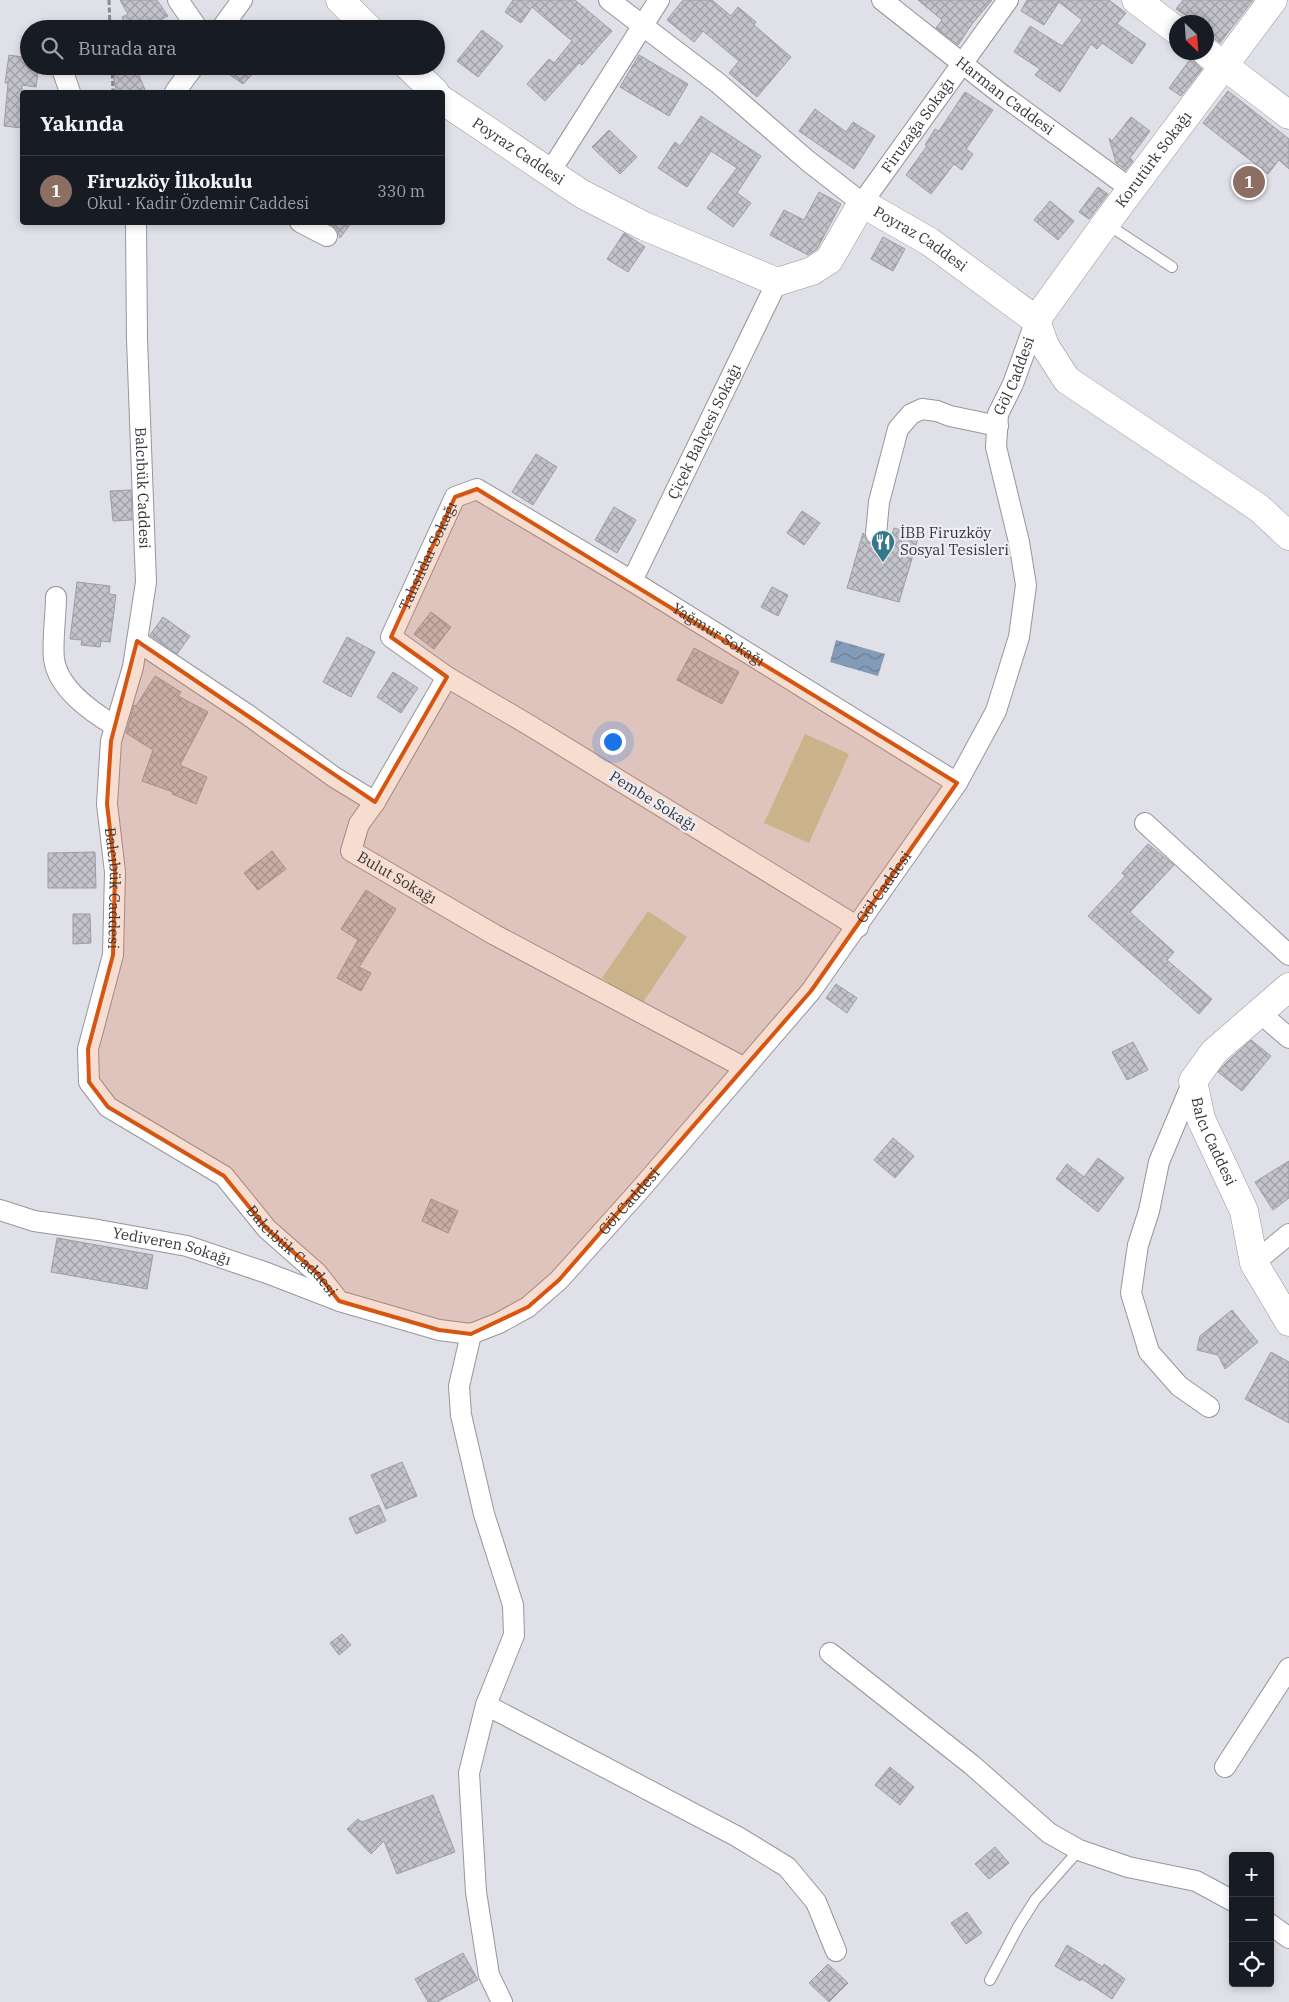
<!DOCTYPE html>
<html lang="tr">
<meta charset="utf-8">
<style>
body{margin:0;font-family:"IBM Plex Serif",serif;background:#242831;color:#f1f3f6}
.controls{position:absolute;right:15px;bottom:15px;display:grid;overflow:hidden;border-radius:5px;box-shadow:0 2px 8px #0003}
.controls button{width:45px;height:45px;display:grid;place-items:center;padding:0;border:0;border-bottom:1px solid #363941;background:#171b24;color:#f1f3f6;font:25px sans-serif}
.compass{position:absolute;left:1169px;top:15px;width:45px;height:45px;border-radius:50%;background:#171b24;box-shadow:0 2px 8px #0003;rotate:155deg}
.you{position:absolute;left:612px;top:741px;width:18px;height:18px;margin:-12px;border:4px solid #fff;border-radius:50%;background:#1a73e8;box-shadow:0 0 0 8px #1a73e833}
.badge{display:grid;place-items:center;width:32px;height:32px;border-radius:50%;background:#357889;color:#fff;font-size:16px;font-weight:700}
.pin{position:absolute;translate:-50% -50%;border:2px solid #fff;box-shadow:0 1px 5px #0006}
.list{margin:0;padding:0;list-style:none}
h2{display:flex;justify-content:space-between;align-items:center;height:65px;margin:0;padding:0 20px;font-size:21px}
h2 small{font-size:16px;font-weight:400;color:#9ea1a6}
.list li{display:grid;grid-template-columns:32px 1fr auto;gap:15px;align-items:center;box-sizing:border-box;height:70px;padding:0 20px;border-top:1px solid #363941}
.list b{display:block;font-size:19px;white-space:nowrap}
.list p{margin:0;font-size:16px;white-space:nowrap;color:#9ea1a6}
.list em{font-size:16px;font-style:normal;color:#9ea1a6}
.icon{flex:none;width:28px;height:28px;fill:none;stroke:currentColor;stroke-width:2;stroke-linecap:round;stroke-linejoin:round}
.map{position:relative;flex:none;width:1289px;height:2002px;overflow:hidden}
.search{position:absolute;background:#171b24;box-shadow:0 2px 8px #0003;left:20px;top:20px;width:425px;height:55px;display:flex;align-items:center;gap:12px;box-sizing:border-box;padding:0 18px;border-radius:28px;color:#9ea1a6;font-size:19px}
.panel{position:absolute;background:#171b24;box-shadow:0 2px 8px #0003;left:20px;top:90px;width:425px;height:135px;border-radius:5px}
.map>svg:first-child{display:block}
.grass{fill:#c7cbaa}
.water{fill:url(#water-waves)}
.building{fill:url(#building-cross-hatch);stroke:#9e9da5}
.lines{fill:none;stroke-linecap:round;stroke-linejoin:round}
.lane-casing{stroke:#97969e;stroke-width:12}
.street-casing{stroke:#97969e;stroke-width:22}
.secondary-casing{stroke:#97969e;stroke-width:29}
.path{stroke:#88888e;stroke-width:3;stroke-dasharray:5 2.5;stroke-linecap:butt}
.lane{stroke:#fff;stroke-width:10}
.street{stroke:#fff;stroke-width:20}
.secondary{stroke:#fff;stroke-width:28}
.marked{fill:#d65611;fill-opacity:0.2;stroke:#d65611;stroke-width:4;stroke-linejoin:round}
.labels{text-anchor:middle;stroke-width:4.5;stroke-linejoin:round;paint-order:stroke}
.street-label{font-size:15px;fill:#38373b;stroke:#eeedf5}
.poi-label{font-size:15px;fill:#38373b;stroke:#eeedf5;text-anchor:start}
</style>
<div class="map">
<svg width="1289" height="2002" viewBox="0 0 1289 2002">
<defs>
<pattern id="water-waves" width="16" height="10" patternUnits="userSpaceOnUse" patternTransform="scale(1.25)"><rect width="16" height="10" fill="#839bb6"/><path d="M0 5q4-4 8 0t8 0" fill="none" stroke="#6c7f95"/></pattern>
<pattern id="building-cross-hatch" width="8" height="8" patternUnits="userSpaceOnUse" patternTransform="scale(1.25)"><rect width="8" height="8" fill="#c3c3ca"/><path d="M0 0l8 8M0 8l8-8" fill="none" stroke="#9f9fa5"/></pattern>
</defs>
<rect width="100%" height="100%" fill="#e0e0e8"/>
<!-- grass -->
<g class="grass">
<path d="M805,734L849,754L809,843L764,823Z"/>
<path d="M648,911L687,937L641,1005L602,978Z"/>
</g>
<!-- water -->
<path class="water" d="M836,640L885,654L878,676L830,662Z"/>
<!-- building -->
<g class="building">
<path d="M120,0H157L168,16L142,29H127L122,17L128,14Z"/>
<path d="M513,0H575L612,31L582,65L579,63L545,101L527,84L549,59L554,63L572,41L532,7L521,23L505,12Z"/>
<path d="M683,0H712L731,16L738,7L756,22L754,25L791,57L757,97L729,73L739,61L703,31L694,42L667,20Z"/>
<path d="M918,0H992L972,24L958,45L936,28L942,20Z"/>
<path d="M1027,0H1109L1126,13L1117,24L1146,44L1132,64L1102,43L1097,49L1091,44L1060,92L1035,75L1040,69L1014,52L1030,26L1062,46L1082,20L1059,2L1044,25L1021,11Z"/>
<path d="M1183,0H1253L1220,43L1206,32V22H1196L1176,9Z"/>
<path d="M482,30L503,46L478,77L457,61Z"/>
<path d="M9,55L29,58V66H39L36,87L22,85V128L4,126L8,83H5Z"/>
<path d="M639,55L688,84L669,116L620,87Z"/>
<path d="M1191,58L1202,69L1181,96L1169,88Z"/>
<path d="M112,66H135L146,92H116Z"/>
<path d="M217,66H260L243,84Z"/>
<path d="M1228,91L1289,139V169L1279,160L1268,174L1203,123Z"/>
<path d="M965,92L993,110L966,149L973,154L962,170L954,164L931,194L906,175L927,146L925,145L935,129L939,131Z"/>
<path d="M815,109L846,132L853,122L875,136L854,169L799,131Z"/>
<path d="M701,116L761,156L737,193L751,203L733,227L707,208L737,168L711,151L687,187L658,168L675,142L680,146Z"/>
<path d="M1131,117L1150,131L1130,158L1133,161L1126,170L1116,163L1109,138L1112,141Z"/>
<path d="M609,130L637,157L620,174L592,147Z"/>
<path d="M1098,187L1108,194L1089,219L1079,212Z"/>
<path d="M819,192L841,204L817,249L808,255L770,235L784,210L804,220Z"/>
<path d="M1050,201L1074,221L1058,240L1034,220Z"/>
<path d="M327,222H352L340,238L337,229Z"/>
<path d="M624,233L645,247L628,272L607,259Z"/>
<path d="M883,237L905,249L893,271L871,259Z"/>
<path d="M536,454L557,467L533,505L512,492Z"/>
<path d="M131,490L132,520L113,521L110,491Z"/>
<path d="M614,507L636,520L617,553L595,540Z"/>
<path d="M802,511L820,523L804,545L787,533Z"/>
<path d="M894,528L919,535L899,602L847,588L863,533L869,543L875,546L881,545L887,537H891Z"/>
<path d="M77,582L110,586L109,594L116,595L110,642L101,641L100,647L81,645L82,640L70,639Z"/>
<path d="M772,587L788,595L778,616L761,607Z"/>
<path d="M431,612L451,627L434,649L414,634Z"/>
<path d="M163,617L190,636L177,654L150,635Z"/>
<path d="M347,637L375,652L351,697L323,682Z"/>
<path d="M694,648L739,672L722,704L677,680Z"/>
<path d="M393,672L418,688L401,713L377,697Z"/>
<path d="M155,676L181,692L178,696L208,712L180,765L207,777L196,804L172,794L173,792L142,781L153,750L126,733L134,705L136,706Z"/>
<path d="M1148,844L1174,865L1130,912L1174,952L1167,960L1212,999L1199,1014L1088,916L1125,876L1122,873Z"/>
<path d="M272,851L286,869L258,890L244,873Z"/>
<path d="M95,852L96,888H48V853Z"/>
<path d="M366,890L396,909L359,967L371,973L361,991L337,978L358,940L341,929Z"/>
<path d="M73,914H90L91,943L73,944Z"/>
<path d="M836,984L857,998L847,1013L826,998Z"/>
<path d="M1251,1040L1271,1056L1242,1091L1218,1072L1226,1063Z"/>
<path d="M1133,1042L1148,1070L1127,1080L1112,1052Z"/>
<path d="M893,1138L914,1156L895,1178L874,1160Z"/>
<path d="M1098,1158L1124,1178L1098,1212L1056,1179L1067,1164L1084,1177Z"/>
<path d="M1289,1161V1198L1273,1210L1255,1182Z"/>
<path d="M431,1199L458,1211L448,1233L422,1221Z"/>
<path d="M57,1238L153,1255L147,1289L51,1272Z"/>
<path d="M1232,1310L1258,1342L1225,1369L1218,1355L1197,1350L1200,1336Z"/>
<path d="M1271,1352L1289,1362V1423L1245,1399Z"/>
<path d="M402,1462L417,1496L386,1509L371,1475Z"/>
<path d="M379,1505L386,1521L356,1534L349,1518Z"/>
<path d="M342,1634L351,1645L339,1655L330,1643Z"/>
<path d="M890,1767L914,1787L900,1805L875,1785Z"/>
<path d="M433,1795L455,1852L397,1874L384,1841L371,1854L347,1829L358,1819L362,1822Z"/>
<path d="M995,1847L1009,1863L989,1879L975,1864Z"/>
<path d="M967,1912L982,1933L966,1944L951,1923Z"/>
<path d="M1067,1945L1103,1967L1104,1964L1125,1979L1112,1999L1082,1979L1080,1981L1055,1966Z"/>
<path d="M463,1953L478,1980L437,2002H428L415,1979Z"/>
<path d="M828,1964L848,1983L829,2002L809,1983Z"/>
</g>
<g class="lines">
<!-- lane casing -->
<g class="lane-casing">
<g id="lane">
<path d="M1107,224L1172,267"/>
<path d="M990,1980L1018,1927L1035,1900L1079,1850"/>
</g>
</g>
<!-- street casing -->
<g class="street-casing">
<g id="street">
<path d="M178,0L198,29"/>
<path id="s1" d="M609,0L718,83L808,161L862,203L1008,0"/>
<path id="s2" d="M882,0L1001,94L1131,189"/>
<path d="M221,29L242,0"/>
<path d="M61,66L70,92"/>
<path d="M175,92L194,66"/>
<path d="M550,172L659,0"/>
<path id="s3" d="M136,222L137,339L146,582L133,667L111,741L107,804L115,872L113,955L88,1049L89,1082L108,1107L224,1176L267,1229L317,1273L339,1301L439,1330L471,1334L499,1323L528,1307L559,1280L638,1192L811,991L957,783L996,711L1019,637L1026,585L1019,542L996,447L998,414L1013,384L1036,320"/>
<path d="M300,222L327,236"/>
<path d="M876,534L879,502L898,429L911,414L922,409L937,411L950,416L998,426"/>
<path id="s4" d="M632,581L777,282"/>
<path d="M56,597C56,615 52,642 54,659C58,689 92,712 115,726"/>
<path id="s5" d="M137,641L248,715L334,777L375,802L359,824L351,851L495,935L745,1068"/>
<path d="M375,802L447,677"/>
<path d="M1145,823L1289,955"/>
<path id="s6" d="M858,927L529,725L447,677L391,637L455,497L477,489L632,581L957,783"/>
<path d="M1260,1013L1289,1038"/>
<path d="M1193,1081L1159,1162L1149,1211L1138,1245L1131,1293L1149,1352L1179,1386L1209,1407"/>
<path id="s7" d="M0,1210L34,1221L98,1230L187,1246L267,1273L337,1300"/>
<path d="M1254,1263L1289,1234"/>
<path d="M471,1334L459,1386L461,1415L484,1514L513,1605L514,1635L486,1705L469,1773L476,1892L489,1975L502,2002"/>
<path d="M830,1653L972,1765L1049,1833L1079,1850L1128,1867L1196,1881L1233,1901"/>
<path d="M486,1705L738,1837L787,1867L816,1902L836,1951"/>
<path d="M1225,1767L1289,1668"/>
<path d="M1270,1924L1289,1938"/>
</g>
</g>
<!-- secondary casing -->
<g class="secondary-casing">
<g id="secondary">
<path d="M340,0L369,29"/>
<path d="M1136,0L1176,30"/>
<path d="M1206,52L1289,115"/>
<path d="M408,66L435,92"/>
<path id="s8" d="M442,100L582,194L644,226L777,282L812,271L829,260L862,203L930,242L1036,320L1045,346L1067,380L1259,508L1289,536"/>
<path id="s9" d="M1036,320L1106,223L1273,0"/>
<path id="s10" d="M1289,987L1214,1052L1193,1081L1201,1119L1244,1211L1254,1263L1289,1322"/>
</g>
</g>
<!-- path -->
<g class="path">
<path d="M109,0L110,29"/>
<path d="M112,66L113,92"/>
</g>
<!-- lane -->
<use href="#lane" class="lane"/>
<!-- street -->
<use href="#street" class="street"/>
<!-- secondary -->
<use href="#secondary" class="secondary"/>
</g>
<!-- marked area -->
<path class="marked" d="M477,489L957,783L811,991L559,1280L528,1307L471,1334L439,1330L339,1301L317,1273L267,1229L224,1176L108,1107L89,1082L88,1049L113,955L115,872L107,804L111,741L137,641L375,802L447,677L391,637L455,497Z"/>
<!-- icons -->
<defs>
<g id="restaurant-pin" transform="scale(1.25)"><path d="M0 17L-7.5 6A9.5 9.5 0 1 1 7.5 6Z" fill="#357889" stroke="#eeedf5"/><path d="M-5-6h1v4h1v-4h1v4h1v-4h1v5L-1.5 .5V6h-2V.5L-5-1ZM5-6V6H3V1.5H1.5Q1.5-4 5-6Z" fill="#fff"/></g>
</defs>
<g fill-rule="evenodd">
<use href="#restaurant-pin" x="883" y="542"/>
</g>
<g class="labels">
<!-- street labels -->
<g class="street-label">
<text dy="5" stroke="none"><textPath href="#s2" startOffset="156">Harman Caddesi</textPath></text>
<text dy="5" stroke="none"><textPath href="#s1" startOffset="420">Firuzağa Sokağı</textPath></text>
<text dy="5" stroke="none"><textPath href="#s8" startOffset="92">Poyraz Caddesi</textPath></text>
<text dy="5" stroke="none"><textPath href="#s9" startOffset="199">Korutürk Sokağı</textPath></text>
<text dy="5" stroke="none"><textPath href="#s8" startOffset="574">Poyraz Caddesi</textPath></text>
<text dy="5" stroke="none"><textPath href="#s3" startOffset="2511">Göl Caddesi</textPath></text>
<text dy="5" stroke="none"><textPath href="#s4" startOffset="166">Çiçek Bahçesi Sokağı</textPath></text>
<text dy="5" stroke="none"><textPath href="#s3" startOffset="266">Balcıbük Caddesi</textPath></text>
<text dy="5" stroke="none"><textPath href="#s6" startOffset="639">Tahsildar Sokağı</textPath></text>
<text dy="5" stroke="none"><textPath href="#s6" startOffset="1009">Yağmur Sokağı</textPath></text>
<text transform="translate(653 801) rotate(32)" y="5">Pembe Sokağı</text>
<text dy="5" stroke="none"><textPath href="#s5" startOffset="396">Bulut Sokağı</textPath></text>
<text dy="5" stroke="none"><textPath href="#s3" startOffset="1956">Göl Caddesi</textPath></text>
<text dy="5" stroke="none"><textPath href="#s3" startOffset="671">Balcıbük Caddesi</textPath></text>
<text dy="5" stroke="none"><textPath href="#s10" startOffset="199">Balcı Caddesi</textPath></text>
<text dy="5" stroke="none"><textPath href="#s3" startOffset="1551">Göl Caddesi</textPath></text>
<text dy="5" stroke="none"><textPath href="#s7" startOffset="176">Yediveren Sokağı</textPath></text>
<text dy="5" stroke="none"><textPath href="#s3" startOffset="1136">Balcıbük Caddesi</textPath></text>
</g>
<!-- poi labels -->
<g class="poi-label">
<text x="900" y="538">İBB Firuzköy<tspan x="900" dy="17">Sosyal Tesisleri</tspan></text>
</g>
</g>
</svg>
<div class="controls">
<button>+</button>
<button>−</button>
<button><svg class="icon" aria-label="locate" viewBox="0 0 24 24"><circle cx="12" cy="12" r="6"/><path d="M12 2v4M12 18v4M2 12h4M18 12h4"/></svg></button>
</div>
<svg class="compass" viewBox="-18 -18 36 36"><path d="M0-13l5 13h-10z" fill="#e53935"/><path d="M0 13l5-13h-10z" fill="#9ea1a6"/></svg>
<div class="you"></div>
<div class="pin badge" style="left:1249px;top:182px;background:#8d6e63">1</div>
<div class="search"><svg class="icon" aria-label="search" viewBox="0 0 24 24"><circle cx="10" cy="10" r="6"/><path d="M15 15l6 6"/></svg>Burada ara</div>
<section class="panel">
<h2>Yakında<small></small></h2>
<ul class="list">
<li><span class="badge" style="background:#8d6e63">1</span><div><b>Firuzköy İlkokulu</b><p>Okul · Kadir Özdemir Caddesi</p></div><em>330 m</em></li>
</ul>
</section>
</div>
